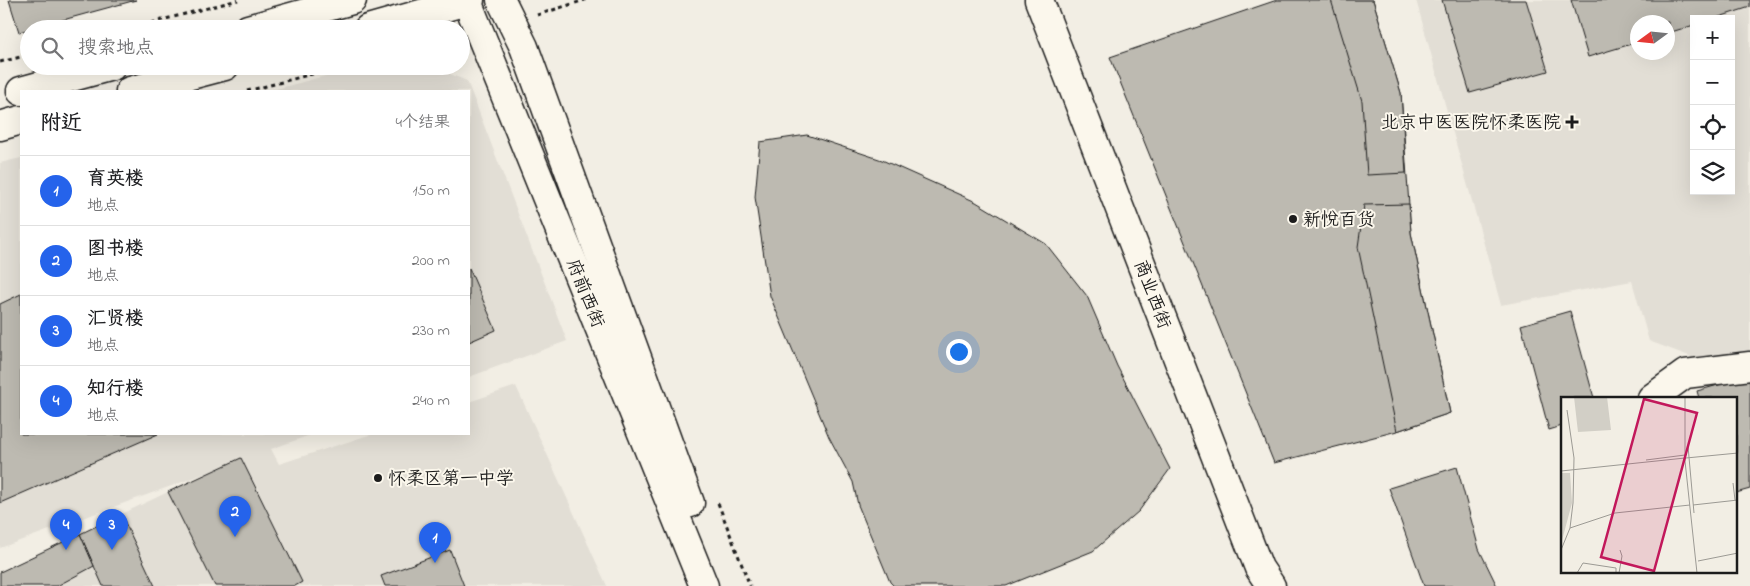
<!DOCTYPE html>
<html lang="zh">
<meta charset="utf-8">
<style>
body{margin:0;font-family:"Indie Flower","LXGW WenKai TC",sans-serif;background:#f6f6f6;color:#202124}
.controls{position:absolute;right:15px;top:15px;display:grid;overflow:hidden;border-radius:0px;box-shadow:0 5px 20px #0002}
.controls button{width:45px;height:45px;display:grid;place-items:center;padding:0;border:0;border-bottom:1px solid #e0e0e0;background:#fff;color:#202124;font:25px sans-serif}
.compass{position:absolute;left:1630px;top:15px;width:45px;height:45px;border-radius:50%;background:#fff;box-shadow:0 5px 20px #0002;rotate:255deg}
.you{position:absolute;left:958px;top:351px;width:18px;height:18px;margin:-12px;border:4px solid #fff;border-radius:50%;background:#1a73e8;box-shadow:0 0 0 8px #1a73e833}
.badge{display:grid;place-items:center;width:32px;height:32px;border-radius:50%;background:#2563eb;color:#fff;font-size:16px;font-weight:700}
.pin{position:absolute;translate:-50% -41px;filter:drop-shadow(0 1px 2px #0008)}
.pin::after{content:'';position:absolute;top:26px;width:18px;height:15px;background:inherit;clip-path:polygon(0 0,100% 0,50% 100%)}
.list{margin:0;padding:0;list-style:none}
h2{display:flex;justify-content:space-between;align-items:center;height:65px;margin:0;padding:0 20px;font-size:21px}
h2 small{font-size:16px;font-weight:400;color:#757577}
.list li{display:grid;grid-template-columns:32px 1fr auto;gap:15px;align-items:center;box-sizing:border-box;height:70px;padding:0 20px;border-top:1px solid #e0e0e0}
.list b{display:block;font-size:19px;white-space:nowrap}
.list p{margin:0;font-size:16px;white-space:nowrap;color:#757577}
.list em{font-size:16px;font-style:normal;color:#757577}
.icon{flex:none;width:28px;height:28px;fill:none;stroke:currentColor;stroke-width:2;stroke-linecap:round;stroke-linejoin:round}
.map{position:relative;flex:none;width:1750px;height:586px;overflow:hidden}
.search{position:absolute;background:#fff;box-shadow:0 5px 20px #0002;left:20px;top:20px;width:450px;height:55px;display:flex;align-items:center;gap:12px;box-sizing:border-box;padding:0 18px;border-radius:28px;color:#757577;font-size:19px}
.panel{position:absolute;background:#fff;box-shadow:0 5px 20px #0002;left:20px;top:90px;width:450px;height:345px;border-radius:0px}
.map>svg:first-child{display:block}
.built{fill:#e2ded5;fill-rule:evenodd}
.building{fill:#bdbab1;stroke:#1c1c1c}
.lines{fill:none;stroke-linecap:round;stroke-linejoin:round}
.minor-casing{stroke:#1c1c1c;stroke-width:31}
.major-casing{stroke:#1c1c1c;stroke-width:31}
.path{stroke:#1c1c1c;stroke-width:3;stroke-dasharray:4 4;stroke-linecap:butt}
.minor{stroke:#fbf7ec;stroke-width:28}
.major{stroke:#fbf7ec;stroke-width:28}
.poi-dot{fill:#1c1c1c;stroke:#fbf7ec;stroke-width:2}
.labels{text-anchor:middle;stroke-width:4;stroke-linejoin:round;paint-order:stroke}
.poi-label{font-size:18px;fill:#1c1c1c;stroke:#fbf7ec;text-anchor:start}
.street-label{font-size:18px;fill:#1c1c1c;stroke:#fbf7ec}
.inset-road{fill:none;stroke:#9c9a94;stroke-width:1}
.view{fill:#c2185b;fill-opacity:0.15;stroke:#c2185b;stroke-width:2.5}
.inset-edge{fill:none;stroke:#1c1c1c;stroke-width:2.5}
</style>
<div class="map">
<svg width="1750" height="586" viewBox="0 0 1750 586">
<rect width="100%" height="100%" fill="#f2eee4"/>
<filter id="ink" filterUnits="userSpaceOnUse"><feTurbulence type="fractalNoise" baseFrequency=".02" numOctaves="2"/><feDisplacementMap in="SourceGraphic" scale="10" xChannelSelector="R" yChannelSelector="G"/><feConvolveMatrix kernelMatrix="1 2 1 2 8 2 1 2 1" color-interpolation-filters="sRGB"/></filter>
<g filter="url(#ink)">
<!-- built -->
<g class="built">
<path d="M1416,0H1750V351L1700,360L1649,341L1632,281L1501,305ZM1694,19H1731V191H1694ZM1638,22H1668V52H1638Z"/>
<path d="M362,66H430L467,81L567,341L469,377V91H269Z"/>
<path d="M21,158V434H313L271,449L279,464L372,434H469V402L516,386L607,586H0V572L210,472L0,548V163Z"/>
</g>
<!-- building -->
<g class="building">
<path d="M9,0H136L19,32Z"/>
<path d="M1277,0H1373L1401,93L1411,233L1450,413L1397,431L1274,463L1110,57Z"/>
<path d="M1331,0H1373L1401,93L1406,173L1367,175L1362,101Z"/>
<path d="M1442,0H1526L1548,71L1470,93Z"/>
<path d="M1571,0H1750V7L1713,19H1694V25L1668,33V22H1638V42L1588,57Z"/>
<path d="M807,135L882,160L976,202L1046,244L1087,296L1117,366L1170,469L1139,511L1093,551L1006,586H894L890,582L858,505L853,482L829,437L770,296L755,197L760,142Z"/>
<path d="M1409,204L1411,233L1450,413L1397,431L1358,247L1364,205Z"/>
<path d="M469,268L496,330L469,342Z"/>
<path d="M21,294V434H158L0,503V304Z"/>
<path d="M1570,311L1594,398H1562V426L1549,430L1521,325Z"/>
<path d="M1750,376V489L1736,493V398H1699L1697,391Z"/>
<path d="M241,458L302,582L295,586H215L168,492Z"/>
<path d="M1457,467L1479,549L1497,586H1424L1389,488Z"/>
<path d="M121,514L155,586H103L94,566L80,534Z"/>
<path d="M80,534L94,566L57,586H0V572Z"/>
<path d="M450,550L464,586H385L381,576Z"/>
</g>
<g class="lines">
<!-- minor casing -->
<g class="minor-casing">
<g id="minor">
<path d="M501,0L524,47L690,503"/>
<path d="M1039,0L1259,568L1271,586"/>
<path d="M467,1L704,586"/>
<path d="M1652,398L1685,374L1750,366"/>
</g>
</g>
<!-- major casing -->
<g class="major-casing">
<g id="major">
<path d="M248,29L352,0"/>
<path d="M368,29L470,0"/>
<path d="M21,91L112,66"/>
<path d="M130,91L225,66"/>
<path d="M0,126L21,120"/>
</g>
</g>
<!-- path -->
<g class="path">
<path d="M537,15L585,0"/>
<path d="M128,29L238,0"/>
<path d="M0,62L29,55"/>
<path d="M247,91L343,66"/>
<path d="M718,503L750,586"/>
</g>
<!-- minor -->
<use href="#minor" class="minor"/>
<!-- major -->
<use href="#major" class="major"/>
</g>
</g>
<!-- markers -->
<g class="poi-dot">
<path d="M1569.5 114.5h5v5h5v5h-5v5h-5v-5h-5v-5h5z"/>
<circle cx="1293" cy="219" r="5"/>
<circle cx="378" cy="478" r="5"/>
</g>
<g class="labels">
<!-- poi labels -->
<g class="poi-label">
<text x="1561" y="128" text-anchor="end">北京中医医院怀柔医院</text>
<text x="1303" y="225">新悦百货</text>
<text x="388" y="484">怀柔区第一中学</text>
</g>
<!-- street labels -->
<g class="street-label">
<text transform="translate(586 293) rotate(68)" y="6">府前西街</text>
<text transform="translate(1153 294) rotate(69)" y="6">商业西街</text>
</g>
</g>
<!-- overview -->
<g transform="translate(1561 397)">
<rect width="176" height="176" fill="#f2eee4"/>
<path d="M13,0H46L50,33L17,35ZM0,76H9L11,106L0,147Z" fill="#d2cfc6"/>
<path class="inset-road" d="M124,0V64L136,176M127,49L133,116M125,61L177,56M85,63L124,58M0,74L124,61M172,86L174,103M132,108L177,103M9,131L54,116L129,108M0,153L9,131L12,106L13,61L6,13M137,164L177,156M16,176L22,166L55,171V176M58,176L61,159L59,153"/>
<path class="view" d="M83,2L136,16L93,174L40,160Z"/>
<rect width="176" height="176" class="inset-edge"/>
</g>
</svg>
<div class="controls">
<button>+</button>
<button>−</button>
<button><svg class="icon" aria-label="locate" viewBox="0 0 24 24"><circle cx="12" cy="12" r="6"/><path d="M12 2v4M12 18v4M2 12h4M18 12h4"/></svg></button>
<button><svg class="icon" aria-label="layers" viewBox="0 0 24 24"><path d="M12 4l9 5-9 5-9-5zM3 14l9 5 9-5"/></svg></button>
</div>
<svg class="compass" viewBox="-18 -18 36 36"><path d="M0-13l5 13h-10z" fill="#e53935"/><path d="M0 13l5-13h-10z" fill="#757577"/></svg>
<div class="you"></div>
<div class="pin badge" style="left:435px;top:563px">1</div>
<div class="pin badge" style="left:235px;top:537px">2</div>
<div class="pin badge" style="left:112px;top:550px">3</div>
<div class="pin badge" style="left:66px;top:550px">4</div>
<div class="search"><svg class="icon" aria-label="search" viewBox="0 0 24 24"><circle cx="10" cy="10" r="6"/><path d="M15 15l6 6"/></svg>搜索地点</div>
<section class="panel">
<h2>附近<small>4个结果</small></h2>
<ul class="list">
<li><span class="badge">1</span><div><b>育英楼</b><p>地点</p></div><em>150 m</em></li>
<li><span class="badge">2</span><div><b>图书楼</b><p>地点</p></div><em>200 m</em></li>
<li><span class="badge">3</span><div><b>汇贤楼</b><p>地点</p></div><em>230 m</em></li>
<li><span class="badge">4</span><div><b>知行楼</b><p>地点</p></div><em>240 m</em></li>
</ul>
</section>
</div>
